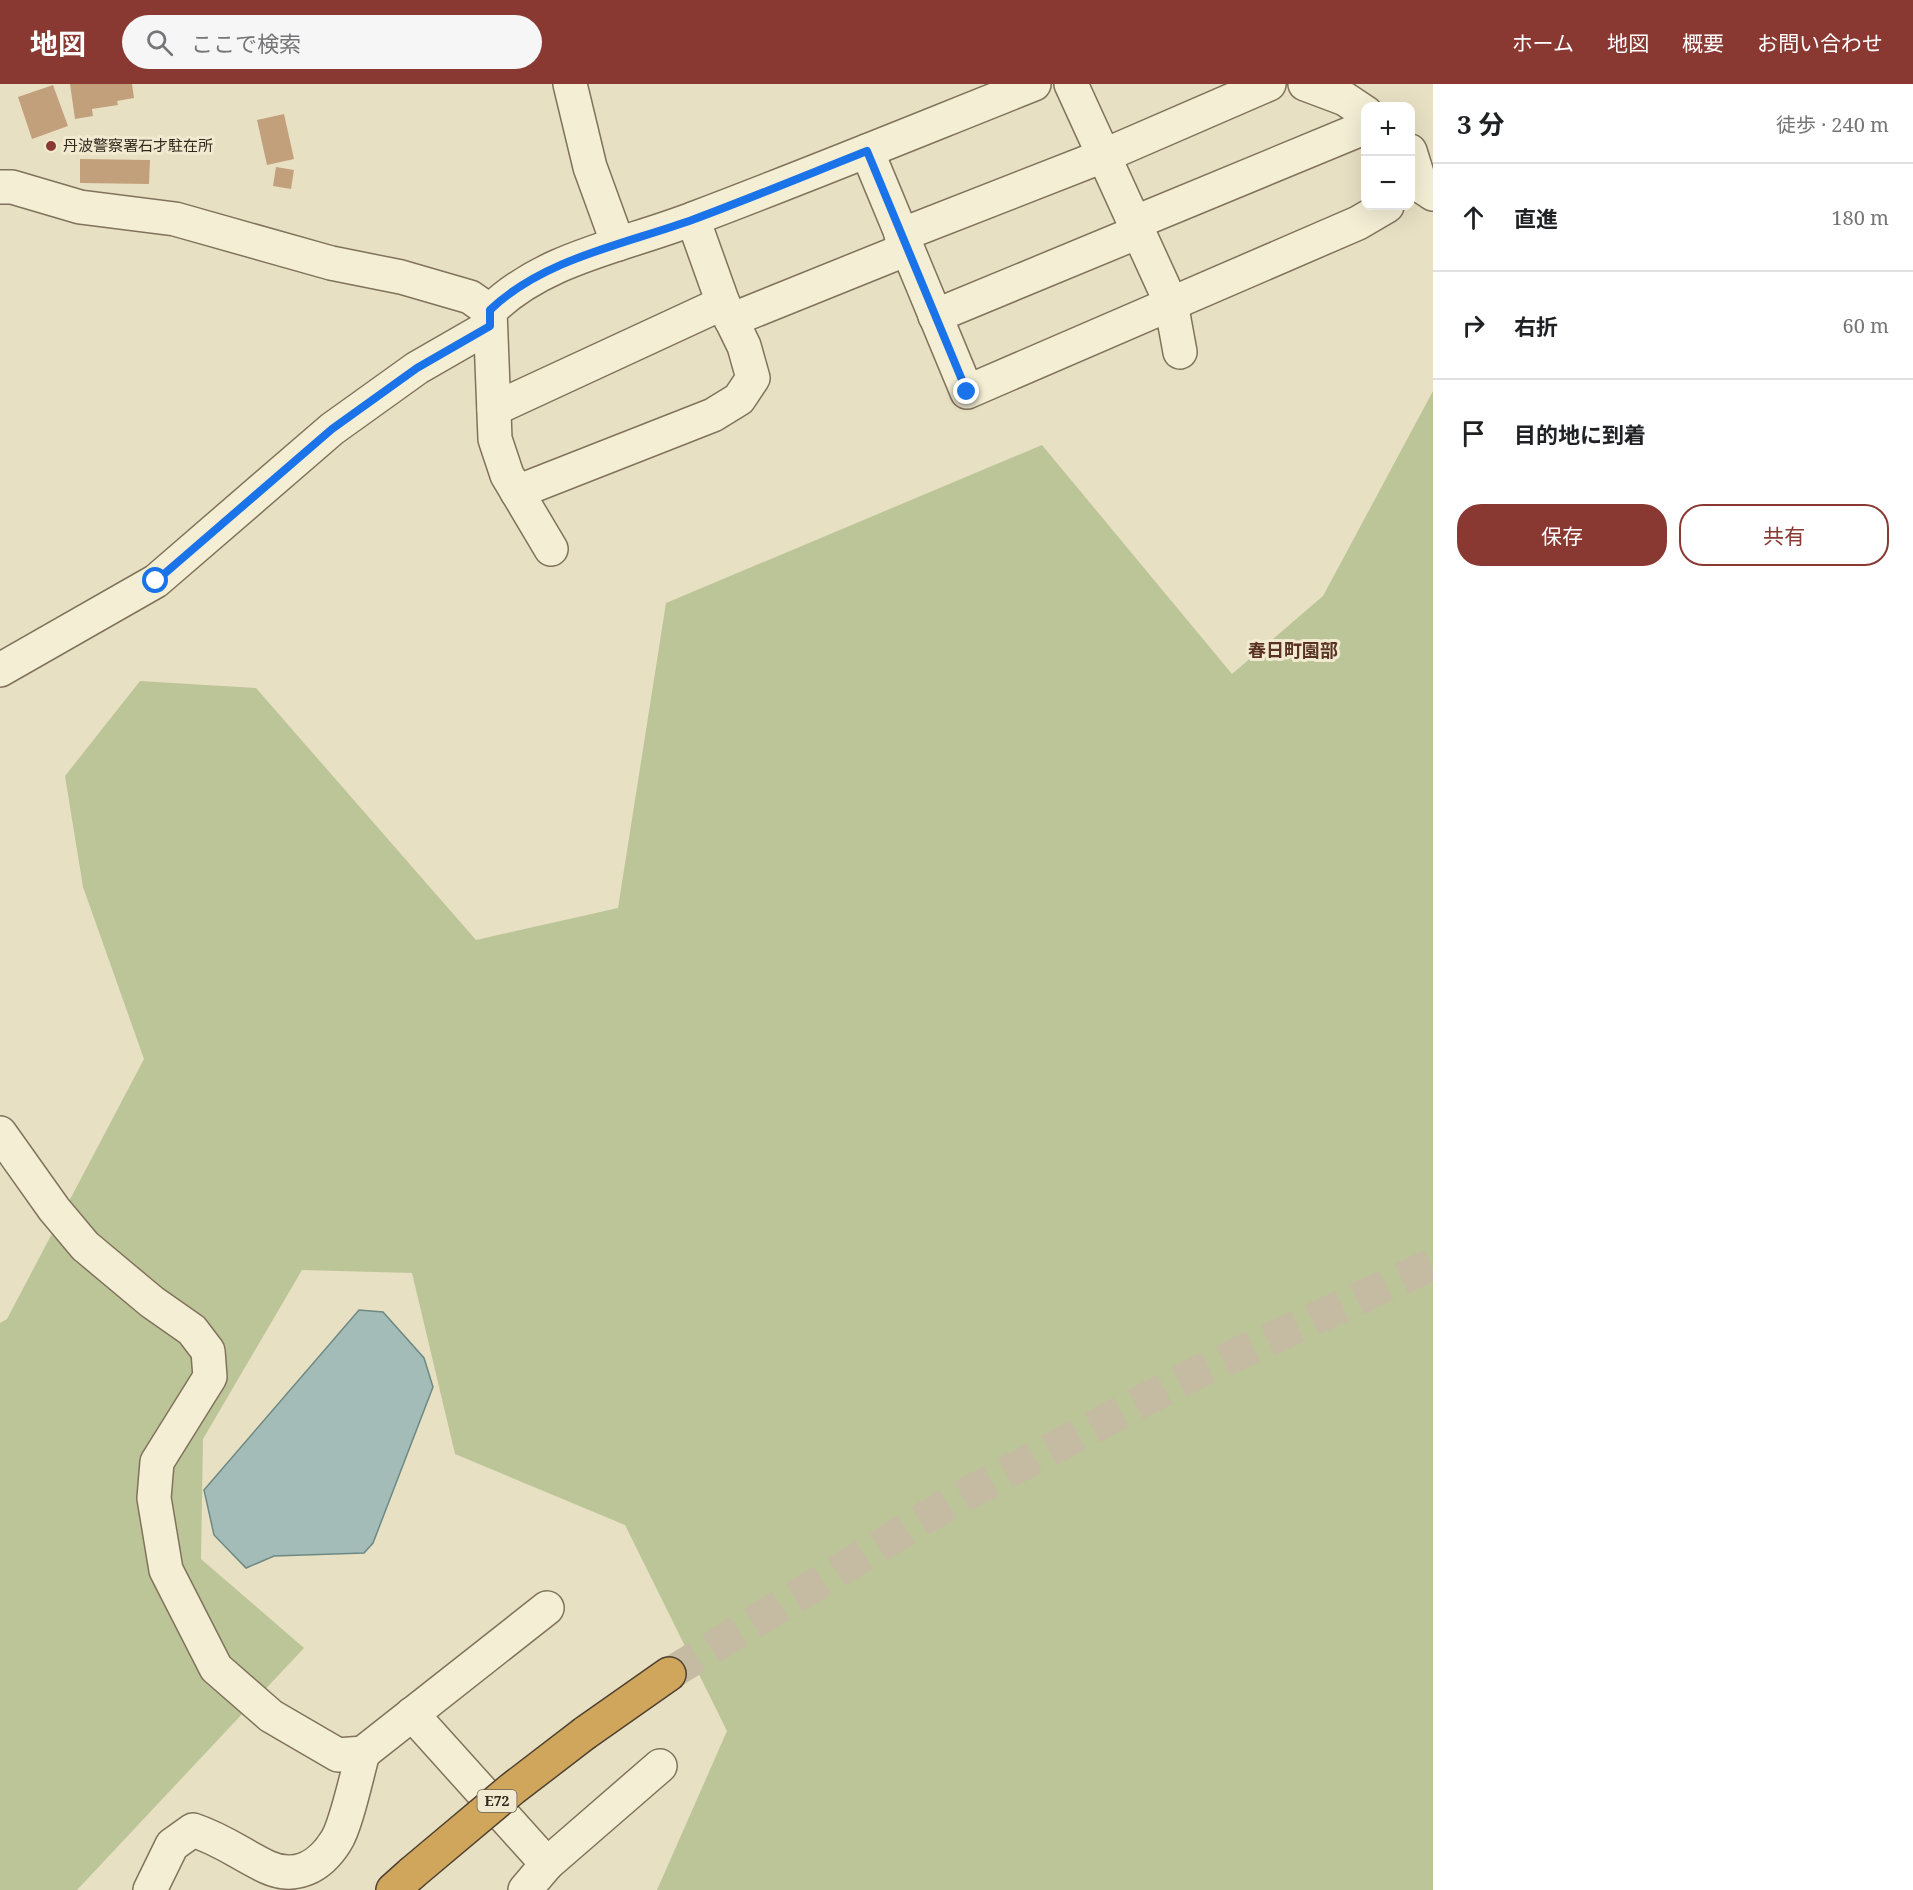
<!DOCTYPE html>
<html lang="ja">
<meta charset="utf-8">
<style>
body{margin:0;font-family:"Noto Serif","Noto Sans JP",serif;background:#f6f6f6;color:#202124}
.controls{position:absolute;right:18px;top:18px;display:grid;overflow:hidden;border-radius:12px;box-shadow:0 6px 24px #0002}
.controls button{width:54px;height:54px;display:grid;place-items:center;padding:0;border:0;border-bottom:2px solid #e0e0e0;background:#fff;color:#202124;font:30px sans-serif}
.stop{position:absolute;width:18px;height:18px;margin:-14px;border:4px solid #1a73e8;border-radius:50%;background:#fff}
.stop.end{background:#1a73e8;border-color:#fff;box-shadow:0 2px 6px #0008}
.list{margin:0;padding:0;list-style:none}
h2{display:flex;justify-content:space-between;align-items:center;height:78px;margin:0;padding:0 24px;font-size:26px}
h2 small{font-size:20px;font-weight:400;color:#757577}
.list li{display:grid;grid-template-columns:39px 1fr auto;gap:18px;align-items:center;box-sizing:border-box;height:108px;padding:0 24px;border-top:2px solid #e0e0e0}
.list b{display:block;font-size:22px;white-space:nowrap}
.list em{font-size:20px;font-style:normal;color:#757577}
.actions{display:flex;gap:12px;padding:18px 24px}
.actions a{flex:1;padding:14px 0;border:2px solid #893932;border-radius:24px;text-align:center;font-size:21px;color:#893932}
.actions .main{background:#893932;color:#fff}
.icon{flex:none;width:33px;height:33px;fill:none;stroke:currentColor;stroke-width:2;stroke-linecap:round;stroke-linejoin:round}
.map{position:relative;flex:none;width:1433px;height:1806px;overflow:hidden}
header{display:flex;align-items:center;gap:36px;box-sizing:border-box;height:84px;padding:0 30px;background:#893932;color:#fff}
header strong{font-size:28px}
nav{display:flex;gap:33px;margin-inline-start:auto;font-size:21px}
.search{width:420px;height:54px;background:#f6f6f6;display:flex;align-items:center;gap:15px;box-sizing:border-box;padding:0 21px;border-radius:33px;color:#757577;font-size:22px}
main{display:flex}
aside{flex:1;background:#fff}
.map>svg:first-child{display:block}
.green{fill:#bcc598}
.water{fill:#a4bcb7;stroke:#6d8984;stroke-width:1.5}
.building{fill:#c3a07c}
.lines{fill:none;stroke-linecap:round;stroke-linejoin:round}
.highway-tunnel{stroke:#c4bba2;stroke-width:33;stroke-dasharray:33 16;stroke-linecap:butt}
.minor-casing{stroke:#81725c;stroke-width:36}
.highway-casing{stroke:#4f412f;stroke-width:36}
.minor{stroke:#f4eed5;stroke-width:33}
.highway{stroke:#cfa65c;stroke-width:33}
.highway-bridge-casing{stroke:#4f412f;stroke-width:36;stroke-linecap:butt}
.highway-bridge{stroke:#cfa65c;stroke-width:33}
.route{stroke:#1a73e8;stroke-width:8}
.poi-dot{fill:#893932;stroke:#f1ead1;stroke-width:2}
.labels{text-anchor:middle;stroke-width:6;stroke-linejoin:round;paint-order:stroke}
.shield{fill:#f1ead1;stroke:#6b6354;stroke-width:1.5}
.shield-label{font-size:14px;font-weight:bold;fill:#32291e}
.poi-label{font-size:15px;fill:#32291e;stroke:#f1ead1;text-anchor:start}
.quarter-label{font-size:18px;font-weight:bold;fill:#5a3222;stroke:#f1ead1}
</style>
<header>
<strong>地図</strong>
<div class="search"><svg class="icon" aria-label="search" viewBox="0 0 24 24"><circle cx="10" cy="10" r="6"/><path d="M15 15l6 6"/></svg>ここで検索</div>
<nav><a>ホーム</a><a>地図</a><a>概要</a><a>お問い合わせ</a></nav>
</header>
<main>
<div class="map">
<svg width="1433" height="1806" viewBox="0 0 1433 1806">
<rect width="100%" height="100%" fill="#e8e0c3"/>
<!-- green -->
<path class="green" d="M1433,307V1806H657L727,1647L625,1441L455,1370L412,1189L302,1186L203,1355L201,1475L304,1564L77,1806H0V1239L7,1235L144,975L83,803L65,692L140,597L256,604L476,856L618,824L666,519L1042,361L1232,590L1323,512Z"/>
<!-- water -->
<path class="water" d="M359,1226L383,1228L424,1274L433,1303L373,1459L364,1469L274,1472L246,1484L214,1451L204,1406Z"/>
<!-- building -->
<g class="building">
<path d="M70,0H132L134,14L117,17L118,21L92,25L93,32L75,35Z"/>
<path d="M53,1L68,42L32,55L18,13Z"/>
<path d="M284,30L294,75L267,81L257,36Z"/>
<path d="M80,75L150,76L149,100L80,99Z"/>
<path d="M276,83L294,86L291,105L273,102Z"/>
</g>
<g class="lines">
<!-- highway-tunnel -->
<path class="highway-tunnel" d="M669,1590L951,1418L1192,1291L1433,1180"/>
<!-- minor casing -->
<g class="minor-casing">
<g id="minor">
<path d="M570,0L590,83L618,160"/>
<path d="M1071,0L1171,219L1180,268"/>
<path d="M1305,0L1345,15L1366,29"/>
<path d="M867,67L967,308L1358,139L1387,122"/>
<path d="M1410,67L1421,102L1433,110"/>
<path d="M0,103H12L80,123L175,135L331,179L401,193L470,213L490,227"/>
<path d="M1134,139L1366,43"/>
<path d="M901,151L1103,72L1269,0"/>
<path d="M935,232L1138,148"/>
<path d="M731,236L907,165"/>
<path d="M494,325L723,219"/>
<path d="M517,408L713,331L739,315L753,294L744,262L723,219L693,135"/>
<path d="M551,465L507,391L495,355L490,227C544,173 627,161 695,134C809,91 921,45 1034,0"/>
<path d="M0,586L156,497L332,345L417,284L490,242"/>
<path d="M0,1049L54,1125L85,1162L152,1218L192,1246L208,1267L210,1293L157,1378L154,1414L166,1486L216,1584L271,1632L338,1671L363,1669L547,1524"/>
<path d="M412,1630L547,1780"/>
<path d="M150,1806L172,1761L193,1746C223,1756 240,1770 267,1783C295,1796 320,1783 336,1757C346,1742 357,1690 363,1669"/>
<path d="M525,1806L547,1780L660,1682"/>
</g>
</g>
<!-- highway casing -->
<g class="highway-casing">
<g id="highway">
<path d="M585,1649L669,1590"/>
<path d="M393,1806L412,1789"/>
</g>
</g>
<!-- minor -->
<use href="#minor" class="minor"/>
<!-- highway -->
<use href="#highway" class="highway"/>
<!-- highway-bridge casing -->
<g class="highway-bridge-casing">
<path id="highway-bridge" d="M412,1789L512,1705L585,1649"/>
</g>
<!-- highway-bridge -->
<use href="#highway-bridge" class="highway-bridge"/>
</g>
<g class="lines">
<!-- route -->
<path class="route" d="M156,497L332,345L417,284L490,242V226C543,175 625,160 692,136C751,114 809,90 867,67L967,308"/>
</g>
<!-- markers -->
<circle class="poi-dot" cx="51" cy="62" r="6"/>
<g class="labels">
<!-- shield labels -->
<rect class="shield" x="477.5" y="1706" width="39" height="22" rx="4.5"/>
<g class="shield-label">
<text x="497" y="1722">E72</text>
</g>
<!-- poi labels -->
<g class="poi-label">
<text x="63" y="67">丹波警察署石才駐在所</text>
</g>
<!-- quarter labels -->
<g class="quarter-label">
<text x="1293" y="573">春日町園部</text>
</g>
</g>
</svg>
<div class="controls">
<button>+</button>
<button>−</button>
</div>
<div class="stop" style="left:156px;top:497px"></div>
<div class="stop end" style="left:967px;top:308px"></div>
</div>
<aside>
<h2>3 分<small>徒歩 · 240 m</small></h2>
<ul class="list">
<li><svg class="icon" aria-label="ahead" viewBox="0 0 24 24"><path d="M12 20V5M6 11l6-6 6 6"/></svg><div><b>直進</b></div><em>180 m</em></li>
<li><svg class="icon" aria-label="right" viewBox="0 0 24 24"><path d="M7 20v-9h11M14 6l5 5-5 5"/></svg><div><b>右折</b></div><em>60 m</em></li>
<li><svg class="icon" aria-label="arrive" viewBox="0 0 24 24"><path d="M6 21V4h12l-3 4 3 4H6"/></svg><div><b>目的地に到着</b></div></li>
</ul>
<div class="actions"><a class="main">保存</a><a>共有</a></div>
</aside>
</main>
